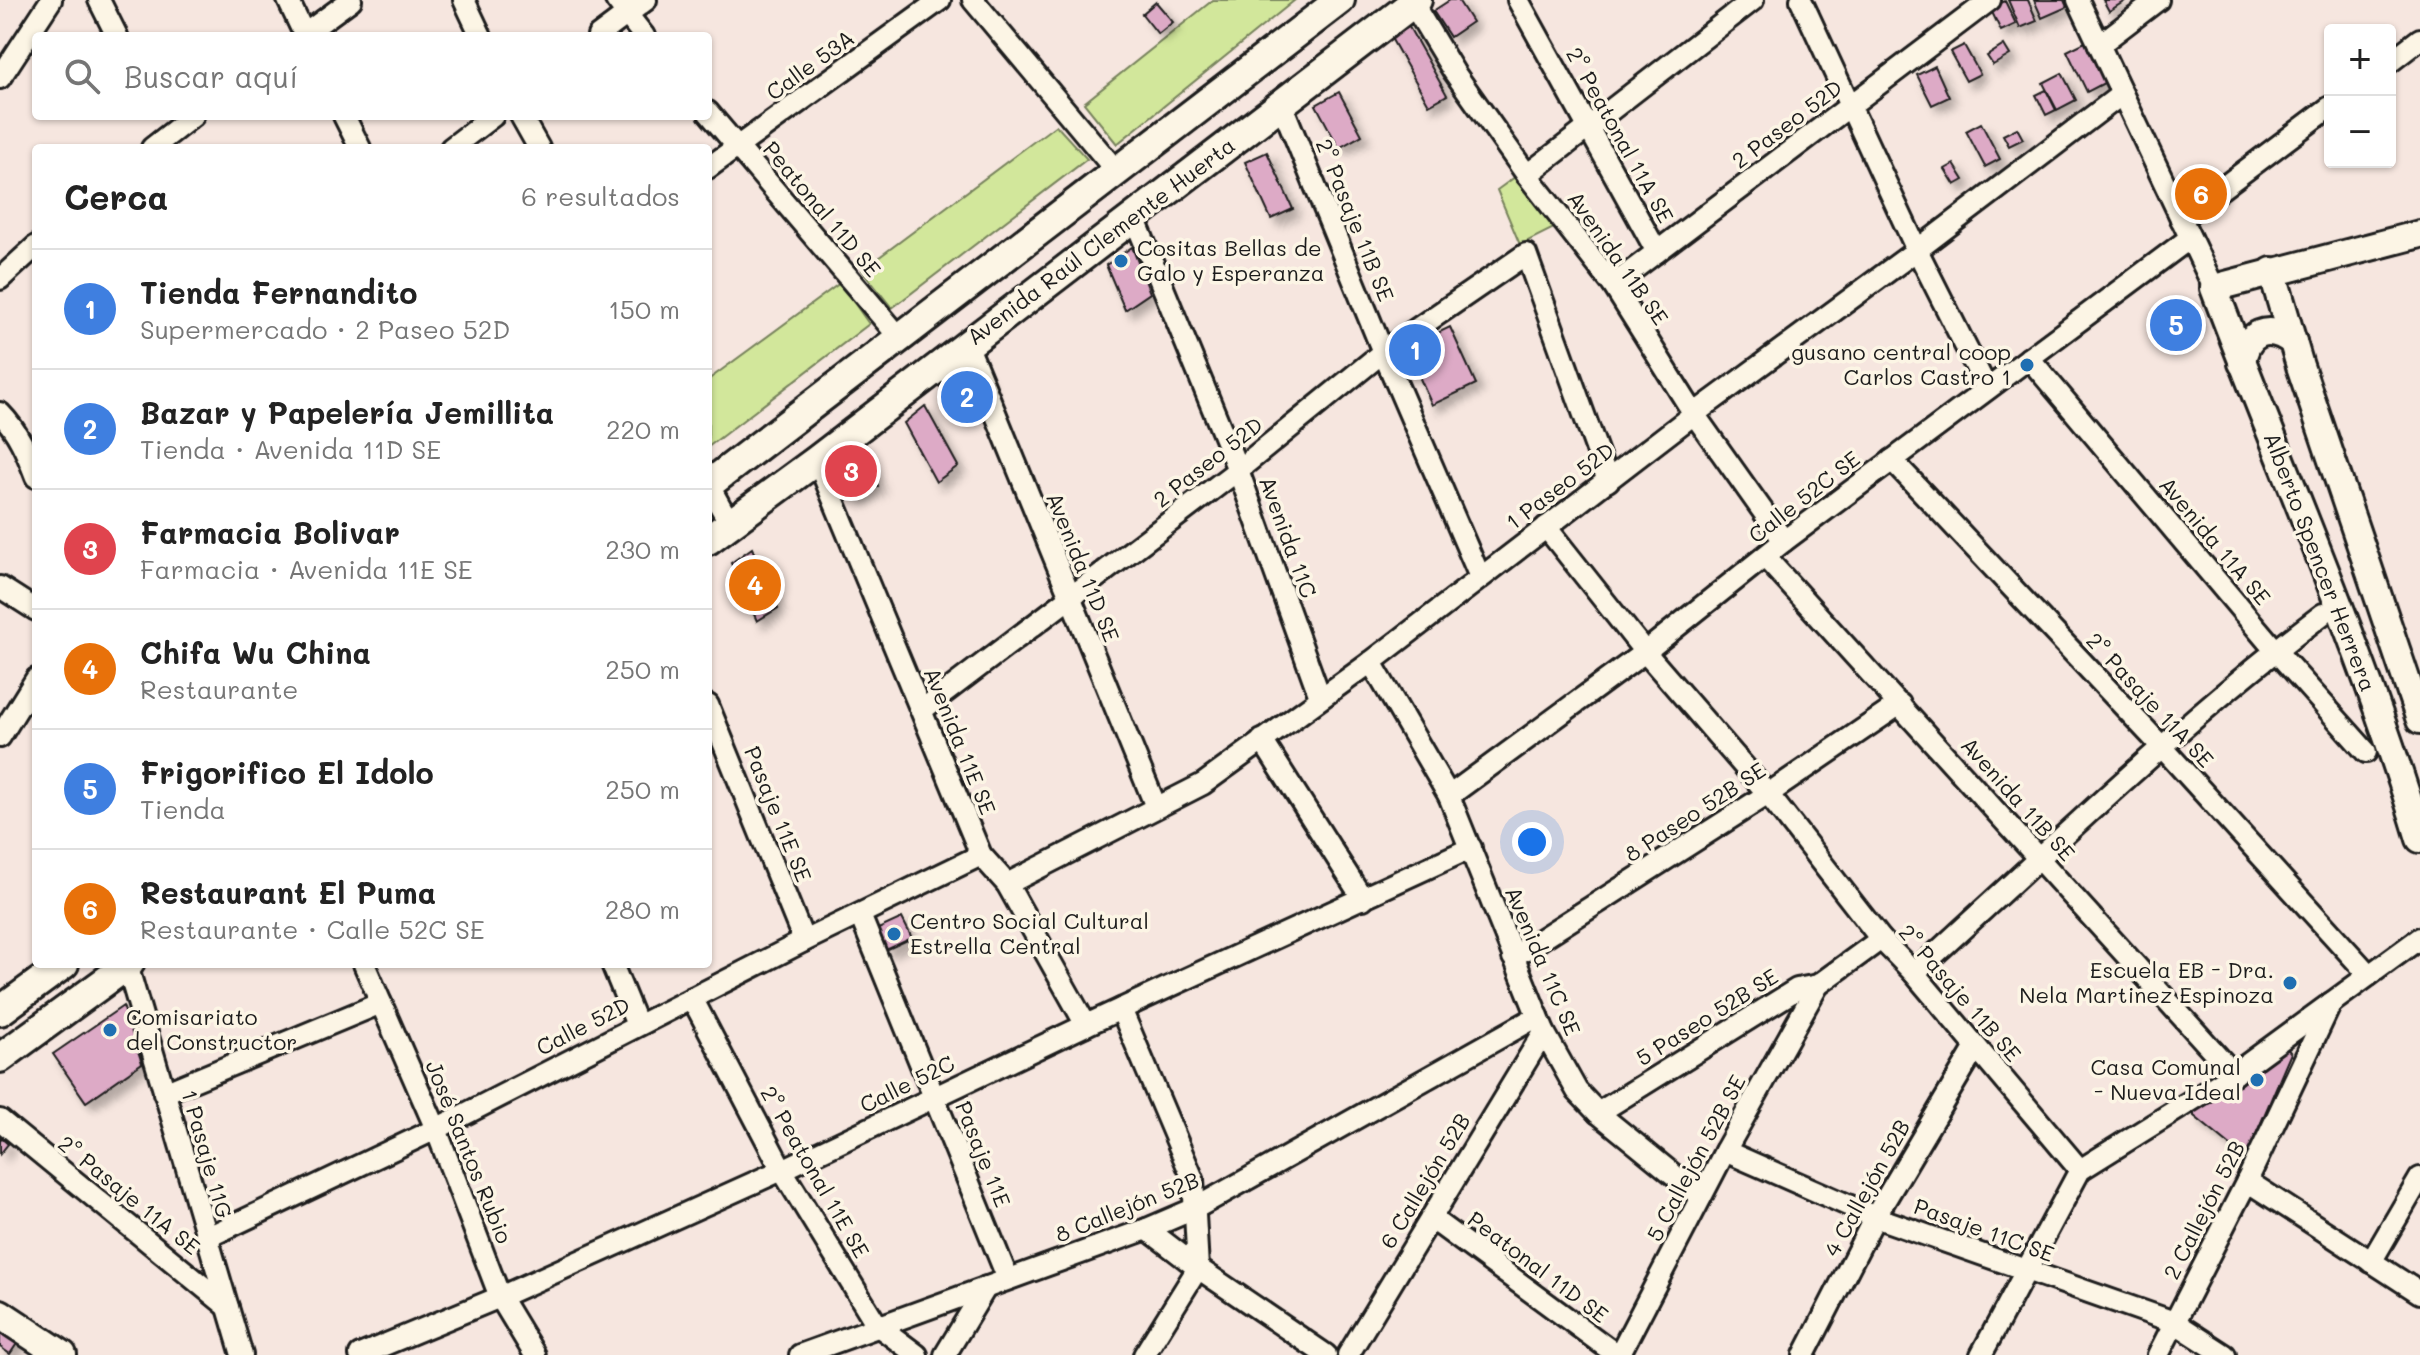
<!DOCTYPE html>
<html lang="es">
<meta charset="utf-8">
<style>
body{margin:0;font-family:Mali,sans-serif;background:#f2f2f2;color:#222}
.controls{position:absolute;right:24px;top:24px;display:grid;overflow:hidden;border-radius:8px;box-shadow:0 2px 6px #0004}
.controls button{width:72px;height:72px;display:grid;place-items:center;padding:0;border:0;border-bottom:2px solid #e0e0e0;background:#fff;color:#222;font:40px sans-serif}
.you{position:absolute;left:1532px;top:842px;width:28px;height:28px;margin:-20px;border:6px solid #fff;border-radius:50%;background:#1a73e8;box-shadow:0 0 0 12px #1a73e833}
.badge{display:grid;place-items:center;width:52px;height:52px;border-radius:50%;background:#1a73e8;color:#fff;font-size:26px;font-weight:700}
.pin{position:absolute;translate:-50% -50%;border:4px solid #fff;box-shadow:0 2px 8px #0006}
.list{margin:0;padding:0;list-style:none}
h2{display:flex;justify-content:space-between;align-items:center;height:104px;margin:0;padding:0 32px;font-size:34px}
h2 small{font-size:26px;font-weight:400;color:#767676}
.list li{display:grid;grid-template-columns:52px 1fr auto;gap:24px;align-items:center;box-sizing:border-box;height:120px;padding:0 32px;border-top:2px solid #e0e0e0}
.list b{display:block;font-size:30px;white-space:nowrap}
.list p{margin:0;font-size:26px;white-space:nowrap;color:#767676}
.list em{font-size:26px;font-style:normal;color:#767676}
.icon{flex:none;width:44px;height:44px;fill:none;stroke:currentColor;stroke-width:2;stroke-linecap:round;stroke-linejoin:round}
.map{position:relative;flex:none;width:2420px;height:1355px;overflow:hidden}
.search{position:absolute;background:#fff;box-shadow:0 2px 6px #0004;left:32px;top:32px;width:680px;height:88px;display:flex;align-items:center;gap:20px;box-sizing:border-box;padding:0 28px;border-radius:8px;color:#767676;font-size:30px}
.panel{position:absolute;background:#fff;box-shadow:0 2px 6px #0004;left:32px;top:144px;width:680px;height:824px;border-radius:8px}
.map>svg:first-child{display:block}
.green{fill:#d2e79b;stroke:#77825c;stroke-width:2}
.building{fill:#ddaac6;stroke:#1c1c1c;stroke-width:2;filter:url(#shadow)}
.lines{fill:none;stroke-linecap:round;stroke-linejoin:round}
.minor-casing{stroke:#1c1c1c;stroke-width:26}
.tertiary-casing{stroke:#1c1c1c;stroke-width:32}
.secondary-casing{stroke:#1c1c1c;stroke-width:34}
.minor{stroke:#fcf5e5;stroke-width:20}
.tertiary{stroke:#fcf5e5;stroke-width:26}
.secondary{stroke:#fcf5e5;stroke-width:28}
.poi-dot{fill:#1f6fb2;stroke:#fcf5e5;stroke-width:3}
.labels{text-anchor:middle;stroke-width:7;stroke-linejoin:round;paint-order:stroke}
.street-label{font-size:22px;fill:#1c1c1c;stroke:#fcf5e5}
.poi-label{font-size:22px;fill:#1c1c1c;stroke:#fcf5e5;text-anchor:start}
</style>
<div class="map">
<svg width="2420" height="1355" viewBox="0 0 2420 1355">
<defs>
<filter id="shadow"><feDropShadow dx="7" dy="7" stdDeviation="4" flood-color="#0004"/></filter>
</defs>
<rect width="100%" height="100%" fill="#f6e6df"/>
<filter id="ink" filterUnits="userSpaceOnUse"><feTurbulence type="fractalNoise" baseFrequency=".0125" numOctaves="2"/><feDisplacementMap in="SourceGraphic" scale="16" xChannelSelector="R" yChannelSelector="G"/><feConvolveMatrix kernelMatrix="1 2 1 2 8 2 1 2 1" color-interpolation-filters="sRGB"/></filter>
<g filter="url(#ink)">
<!-- green -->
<g class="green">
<path d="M1213,0H1295L1117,144L1084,103Z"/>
<path d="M1056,125L1087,159L892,308L862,270Z"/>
<path d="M1515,177L1554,228L1520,245L1497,190Z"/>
<path d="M840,283L869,324L708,447V380Z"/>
</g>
<!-- building -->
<g class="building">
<path d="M1450,0H1458L1472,22L1450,37L1433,11Z"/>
<path d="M2008,0H2028L2037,21L2020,28Z"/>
<path d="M2034,0H2064L2067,7L2042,18Z"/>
<path d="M2103,0H2125V1L2109,11Z"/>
<path d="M2005,1L2016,24L2001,31L1990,8Z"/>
<path d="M1156,2L1173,22L1158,34L1142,14Z"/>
<path d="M1409,27L1447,95L1429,105L1391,38Z"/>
<path d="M2087,41L2106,82L2087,92L2067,51Z"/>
<path d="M1964,45L1980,74L1966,81L1950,52Z"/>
<path d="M2004,45L2010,55L1993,65L1987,56Z"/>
<path d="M1935,66L1949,97L1932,105L1917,75Z"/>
<path d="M2062,73L2076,100L2057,110L2043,83Z"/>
<path d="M2046,90L2056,110L2046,115L2036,95Z"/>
<path d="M1339,92L1362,135L1339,148L1316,105Z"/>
<path d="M1981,123L2000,159L1985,167L1966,131Z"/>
<path d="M2017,128L2023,139L2009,146L2003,135Z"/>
<path d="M1267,152L1293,209L1271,219L1245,162Z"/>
<path d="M1954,164L1964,180L1955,185L1945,169Z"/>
<path d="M1132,247L1150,293L1125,310L1106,265Z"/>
<path d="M2187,305L2198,323L2165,344L2153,326Z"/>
<path d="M1450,327L1476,384L1432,405L1406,348Z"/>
<path d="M971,374L984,404L963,418L949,391Z"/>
<path d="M925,406L958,466L936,482L904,423Z"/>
<path d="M866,454L878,486L856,500L844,470Z"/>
<path d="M752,548L778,608L757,621L731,563Z"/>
<path d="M902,918L912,938L886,950L876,930Z"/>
<path d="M123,1006L142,1063L86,1102L53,1054Z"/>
<path d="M2285,1046L2291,1053L2248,1153L2238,1152L2194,1116V1107Z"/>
<path d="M0,1137L8,1144L0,1154Z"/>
<path d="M0,1324L20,1339L10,1354L0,1347Z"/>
</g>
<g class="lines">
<!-- minor casing -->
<g class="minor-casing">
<g id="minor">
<path d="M99,0L117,36"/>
<path d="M288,0L305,36"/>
<path d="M464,0L481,36"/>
<path d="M616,0L644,36"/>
<path d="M973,0L1117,172"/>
<path d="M1518,0L1657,252"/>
<path d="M1801,0L1917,250L1987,389"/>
<path d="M2078,0L2214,288"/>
<path d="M1413,4L1454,72L1527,175L1613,285L1694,414L1784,541"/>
<path d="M302,36L351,0"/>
<path d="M598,36L646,0"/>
<path d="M2099,45L2158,0"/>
<path d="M2390,62L2420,39"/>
<path d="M0,78L51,0"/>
<path d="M1281,103L1383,352L1480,577"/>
<path d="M708,112L900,338"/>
<path d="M344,116L360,148"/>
<path d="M521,116L539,148"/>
<path d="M152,148L193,116"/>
<path d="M451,148L493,116"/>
<path d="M708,168L940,0"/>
<path d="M1527,175L1753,0"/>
<path d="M1134,217L1238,470L1320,697"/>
<path d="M2181,219L2330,107"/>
<path d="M0,279L36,246"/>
<path d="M1613,285L1990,0"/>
<path d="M967,344L1156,807"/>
<path d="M2029,358L2275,650L2366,752"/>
<path d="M0,413C18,431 27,453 36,477"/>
<path d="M817,460L981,855L1007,884L1086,1025"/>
<path d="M1892,460L2163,748L2369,975"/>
<path d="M708,484L730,524"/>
<path d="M1546,527L1645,652L1768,794L1881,939L1914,973L2080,1170"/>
<path d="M1765,557L2234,1074"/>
<path d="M0,587L36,610"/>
<path d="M1371,662L1449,796L1544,1032L1577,1091L1598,1113L1701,1197"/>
<path d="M708,705L804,941"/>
<path d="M922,710L1238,470L1383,352L1526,254L1608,481"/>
<path d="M0,737L36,679"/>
<path d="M1262,740L1363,899"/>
<path d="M1449,796L1645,652L1784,541L2190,238"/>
<path d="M1007,884L1203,784L1371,662L1694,414L1917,250L2122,94"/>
<path d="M860,915L1008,1279"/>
<path d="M1513,957L1768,794L1900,704"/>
<path d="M364,964L436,1129L500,1297L535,1355"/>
<path d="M612,964L637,1025"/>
<path d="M127,965L242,1355"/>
<path d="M1914,973C2048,852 2178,724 2323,614"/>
<path d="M692,998L782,1170L877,1325L917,1355"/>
<path d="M1121,1009L1193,1179L1198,1268L1144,1355"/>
<path d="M164,1093L381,1003"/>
<path d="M1598,1113L1797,989L1818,985L1881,939"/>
<path d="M0,1120L228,1307"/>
<path d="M1725,1151L1875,1217L2174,1322L2225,1355"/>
<path d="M2247,1181L2420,1293"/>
<path d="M1431,1218L1617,1355"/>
<path d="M1147,1229L1198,1268L1326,1355"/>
<path d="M206,1238L436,1129L804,941L981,855"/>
<path d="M2371,1262L2420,1178"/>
<path d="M360,1355L500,1297L782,1170L1086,1025L1471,848"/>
<path d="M800,1355L1147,1229L1196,1208L1538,1016"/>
<path d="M945,1355L986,1287"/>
<path d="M1348,1355L1544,1032"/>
<path d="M1619,1355L1725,1151L1818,985"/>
<path d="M1804,1355L1875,1217L1976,1047"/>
<path d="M1981,1355L2080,1170L2234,1074L2420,938"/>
<path d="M2158,1355L2247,1181L2331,1003"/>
</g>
</g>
<!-- tertiary casing -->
<g class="tertiary-casing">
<g id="tertiary">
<path d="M2420,234L2214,288C2283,471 2364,651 2420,839"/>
<path d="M2272,271L2300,366L2420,720"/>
<path d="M2242,363C2246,332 2268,323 2293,342"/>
</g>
</g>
<!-- secondary casing -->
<g class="secondary-casing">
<g id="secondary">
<path d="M708,485L1340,0"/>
<path d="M708,540L817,460L1417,0"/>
<path d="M0,1011L64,964"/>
<path d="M0,1058L129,964"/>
<path d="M0,1314L62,1355"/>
</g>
</g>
<!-- minor -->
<use href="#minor" class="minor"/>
<!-- tertiary -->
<use href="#tertiary" class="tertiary"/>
<!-- secondary -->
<use href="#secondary" class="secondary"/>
</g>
</g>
<!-- markers -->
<g class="poi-dot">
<circle cx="1121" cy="261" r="8"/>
<circle cx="2027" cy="365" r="8"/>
<circle cx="894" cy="934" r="8"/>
<circle cx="2290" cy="983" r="8"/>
<circle cx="110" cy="1030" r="8"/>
<circle cx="2257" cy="1080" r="8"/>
</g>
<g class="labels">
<!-- street labels -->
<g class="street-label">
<text transform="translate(810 65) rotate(-36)" y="8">Calle 53A</text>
<text transform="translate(1787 124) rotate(-37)" y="8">2 Paseo 52D</text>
<text transform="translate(1620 135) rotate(61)" y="8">2° Peatonal 11A SE</text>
<text transform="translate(822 209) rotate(50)" y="8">Peatonal 11D SE</text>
<text transform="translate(1355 220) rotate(68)" y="8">2° Pasaje 11B SE</text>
<text transform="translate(1101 241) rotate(-37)" y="8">Avenida Raúl Clemente Huerta</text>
<text transform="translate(1618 258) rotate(55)" y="8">Avenida 11B SE</text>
<text transform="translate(1208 462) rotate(-38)" y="8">2 Paseo 52D</text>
<text transform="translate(1560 486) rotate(-37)" y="8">1 Paseo 52D</text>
<text transform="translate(1804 497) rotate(-38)" y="8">Calle 52C SE</text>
<text transform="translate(1288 537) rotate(70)" y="8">Avenida 11C</text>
<text transform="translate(2215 541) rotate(50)" y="8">Avenida 11A SE</text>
<text transform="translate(2320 562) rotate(69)" y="8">Alberto Spencer Herrera</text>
<text transform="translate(1083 567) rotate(68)" y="8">Avenida 11D SE</text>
<text transform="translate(2150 700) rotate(47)" y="8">2° Pasaje 11A SE</text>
<text transform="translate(960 741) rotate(68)" y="8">Avenida 11E SE</text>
<text transform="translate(2018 799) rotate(48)" y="8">Avenida 11B SE</text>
<text transform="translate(1695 812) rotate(-33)" y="8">8 Paseo 52B SE</text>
<text transform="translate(778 814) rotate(68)" y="8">Pasaje 11E SE</text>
<text transform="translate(1543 961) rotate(67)" y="8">Avenida 11C SE</text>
<text transform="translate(1960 993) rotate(49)" y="8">2° Pasaje 11B SE</text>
<text transform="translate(1707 1017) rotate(-32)" y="8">5 Paseo 52B SE</text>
<text transform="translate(583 1026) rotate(-27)" y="8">Calle 52D</text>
<text transform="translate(907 1084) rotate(-26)" y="8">Calle 52C</text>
<text transform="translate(469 1152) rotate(68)" y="8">José Santos Rubio</text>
<text transform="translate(207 1154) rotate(74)" y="8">1 Pasaje 11G</text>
<text transform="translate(983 1154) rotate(68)" y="8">Pasaje 11E</text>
<text transform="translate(1696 1158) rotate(-62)" y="8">5 Callejón 52B SE</text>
<text transform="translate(815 1172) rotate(60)" y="8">2° Peatonal 11E SE</text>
<text transform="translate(1425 1181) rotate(-59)" y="8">6 Callejón 52B</text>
<text transform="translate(1867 1188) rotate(-61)" y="8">4 Callejón 52B</text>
<text transform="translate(129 1195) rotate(39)" y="8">2° Pasaje 11A SE</text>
<text transform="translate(1127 1207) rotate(-22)" y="8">8 Callejón 52B</text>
<text transform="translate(2204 1210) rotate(-63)" y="8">2 Callejón 52B</text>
<text transform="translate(1984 1230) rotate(20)" y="8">Pasaje 11C SE</text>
<text transform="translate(1538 1267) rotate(37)" y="8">Peatonal 11D SE</text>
</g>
<!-- poi labels -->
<g class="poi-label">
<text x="1137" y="256">Cositas Bellas de<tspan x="1137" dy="25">Galo y Esperanza</tspan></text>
<text x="2011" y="360" text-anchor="end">gusano central coop<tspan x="2011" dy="25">Carlos Castro 1</tspan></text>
<text x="910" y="929">Centro Social Cultural<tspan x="910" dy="25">Estrella Central</tspan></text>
<text x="2274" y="978" text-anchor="end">Escuela EB - Dra.<tspan x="2274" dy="25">Nela Martinez Espinoza</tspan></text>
<text x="126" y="1025">Comisariato<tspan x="126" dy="25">del Constructor</tspan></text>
<text x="2241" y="1075" text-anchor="end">Casa Comunal<tspan x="2241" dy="25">- Nueva Ideal</tspan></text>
</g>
</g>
</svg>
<div class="controls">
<button>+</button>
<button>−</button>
</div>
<div class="you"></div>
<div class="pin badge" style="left:1415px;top:350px;background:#3f7fe0">1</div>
<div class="pin badge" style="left:967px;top:397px;background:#3f7fe0">2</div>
<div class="pin badge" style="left:851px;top:471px;background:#e0444e">3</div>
<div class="pin badge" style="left:755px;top:585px;background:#e8710a">4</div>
<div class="pin badge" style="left:2176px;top:325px;background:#3f7fe0">5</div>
<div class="pin badge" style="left:2201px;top:194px;background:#e8710a">6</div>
<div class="search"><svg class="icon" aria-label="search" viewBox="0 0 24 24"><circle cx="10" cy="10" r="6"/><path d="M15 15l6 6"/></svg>Buscar aquí</div>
<section class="panel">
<h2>Cerca<small>6 resultados</small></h2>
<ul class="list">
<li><span class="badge" style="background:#3f7fe0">1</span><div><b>Tienda Fernandito</b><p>Supermercado · 2 Paseo 52D</p></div><em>150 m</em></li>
<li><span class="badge" style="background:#3f7fe0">2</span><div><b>Bazar y Papelería Jemillita</b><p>Tienda · Avenida 11D SE</p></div><em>220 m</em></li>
<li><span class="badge" style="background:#e0444e">3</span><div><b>Farmacia Bolivar</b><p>Farmacia · Avenida 11E SE</p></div><em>230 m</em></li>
<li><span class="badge" style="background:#e8710a">4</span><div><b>Chifa Wu China</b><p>Restaurante</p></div><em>250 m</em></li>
<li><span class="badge" style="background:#3f7fe0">5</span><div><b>Frigorifico El Idolo</b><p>Tienda</p></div><em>250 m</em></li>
<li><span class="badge" style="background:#e8710a">6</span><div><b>Restaurant El Puma</b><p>Restaurante · Calle 52C SE</p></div><em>280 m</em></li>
</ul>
</section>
</div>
